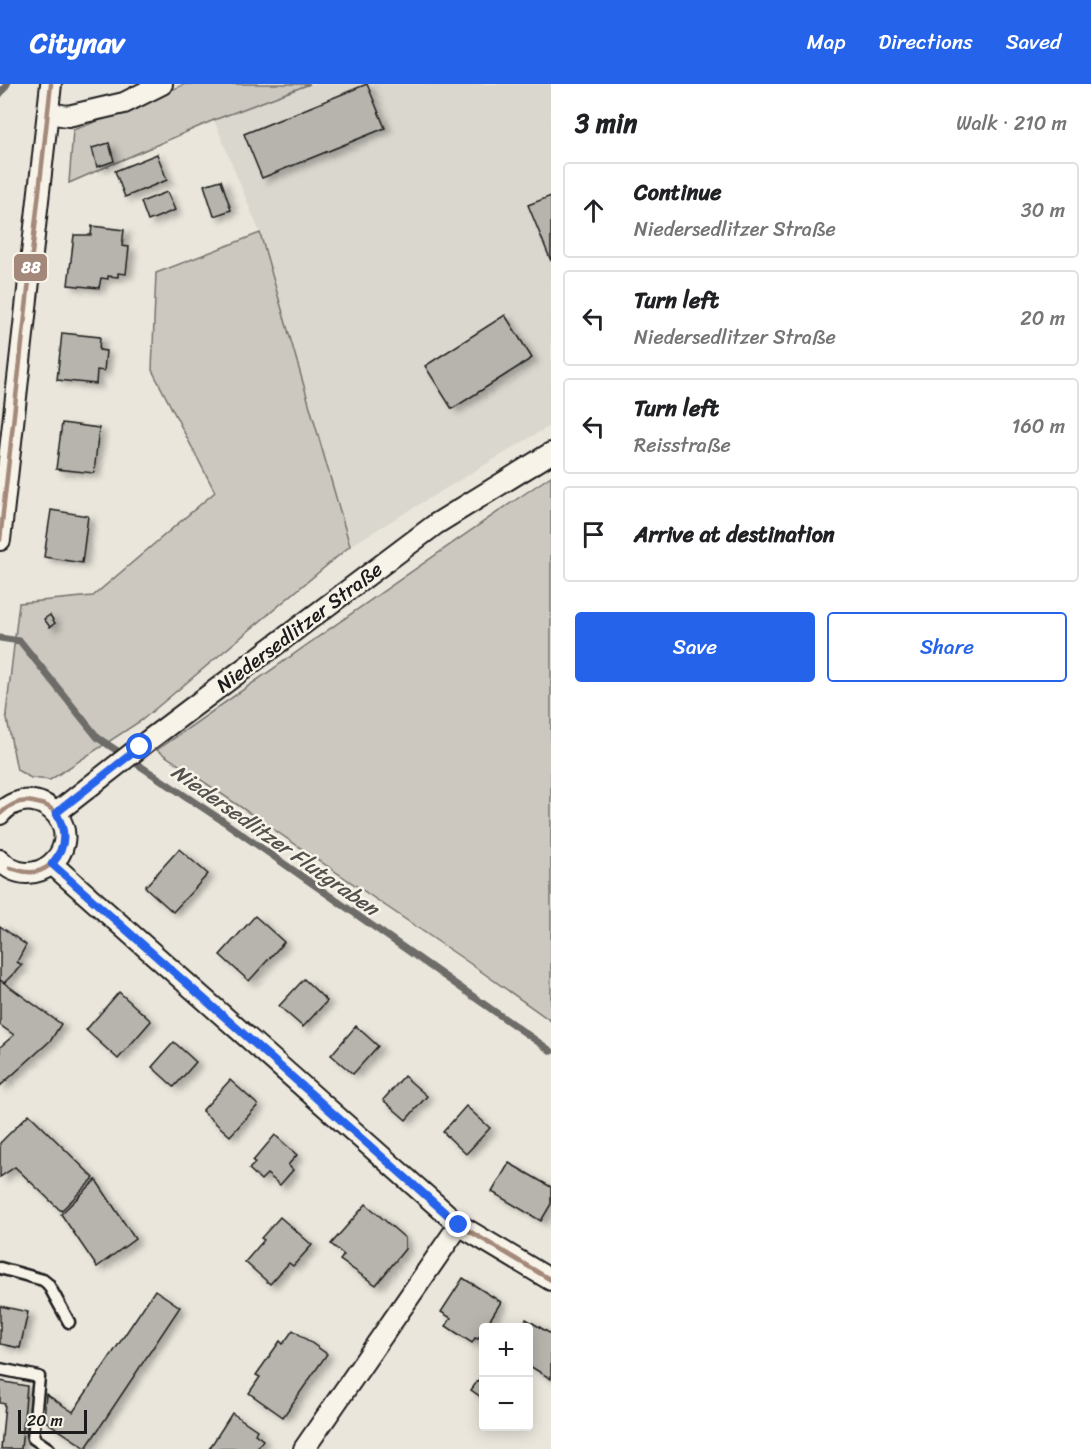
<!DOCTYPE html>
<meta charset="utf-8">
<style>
body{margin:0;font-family:Sriracha,sans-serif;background:#f6f6f6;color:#202124}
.controls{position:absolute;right:18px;bottom:18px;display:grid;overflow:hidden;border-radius:6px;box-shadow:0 3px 15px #0003}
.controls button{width:54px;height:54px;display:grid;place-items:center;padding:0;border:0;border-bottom:2px solid #e0e0e0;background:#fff;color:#202124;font:30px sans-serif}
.scale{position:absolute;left:18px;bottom:15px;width:69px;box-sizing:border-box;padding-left:6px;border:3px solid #1c1c1c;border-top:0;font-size:16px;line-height:21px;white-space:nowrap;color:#1c1c1c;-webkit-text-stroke:4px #f7f3e8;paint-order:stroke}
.stop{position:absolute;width:18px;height:18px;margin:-14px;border:4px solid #2563eb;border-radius:50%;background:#fff}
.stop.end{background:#2563eb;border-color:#fff;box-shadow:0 2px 6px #0008}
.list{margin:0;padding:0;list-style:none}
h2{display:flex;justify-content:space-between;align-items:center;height:78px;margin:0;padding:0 24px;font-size:26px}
h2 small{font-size:20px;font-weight:400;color:#757577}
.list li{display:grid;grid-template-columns:39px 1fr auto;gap:18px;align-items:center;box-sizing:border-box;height:96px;margin:0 12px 12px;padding:0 12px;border:2px solid #e0e0e0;border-radius:6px}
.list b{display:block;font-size:22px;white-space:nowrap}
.list p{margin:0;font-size:20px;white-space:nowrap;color:#757577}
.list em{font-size:20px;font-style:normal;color:#757577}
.actions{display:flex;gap:12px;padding:18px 24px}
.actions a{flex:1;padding:14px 0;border:2px solid #2563eb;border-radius:6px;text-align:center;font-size:21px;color:#2563eb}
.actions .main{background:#2563eb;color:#fff}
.icon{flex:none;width:33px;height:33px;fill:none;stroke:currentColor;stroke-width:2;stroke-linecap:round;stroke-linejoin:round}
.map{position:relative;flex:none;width:551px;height:1365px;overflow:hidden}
header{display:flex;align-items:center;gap:36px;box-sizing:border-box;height:84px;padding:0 30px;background:#2563eb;color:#fff}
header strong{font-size:28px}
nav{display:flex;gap:33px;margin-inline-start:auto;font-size:21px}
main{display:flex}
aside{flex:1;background:#fff}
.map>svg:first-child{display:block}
.built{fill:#dad7ce}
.green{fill:#ccc8c0;stroke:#74726e;stroke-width:1.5}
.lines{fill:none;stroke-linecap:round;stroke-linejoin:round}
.stream{stroke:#6d6c68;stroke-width:7}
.building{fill:#b6b4ac;stroke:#1c1c1c;stroke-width:1.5;filter:url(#shadow)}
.lane-casing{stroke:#1c1c1c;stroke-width:15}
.street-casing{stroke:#1c1c1c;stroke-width:24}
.lane{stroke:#f7f3e8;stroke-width:10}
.street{stroke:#f7f3e8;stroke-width:20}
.bus-1-casing{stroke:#f7f3e8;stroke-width:9}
.bus-1{stroke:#a4897a;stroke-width:4.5}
.route{stroke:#2563eb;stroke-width:8}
.labels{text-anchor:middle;stroke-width:5;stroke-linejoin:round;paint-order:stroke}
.street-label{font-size:20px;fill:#1c1c1c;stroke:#f7f3e8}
.water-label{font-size:21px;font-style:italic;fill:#52514e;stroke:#f7f3e8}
.line-badge{stroke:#f7f3e8;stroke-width:2}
.badge-label{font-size:16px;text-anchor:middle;font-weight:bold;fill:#fff}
</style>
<header>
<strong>Citynav</strong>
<nav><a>Map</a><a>Directions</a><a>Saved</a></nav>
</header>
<main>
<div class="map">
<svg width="551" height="1365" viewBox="0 0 551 1365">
<defs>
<filter id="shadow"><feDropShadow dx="6" dy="4" stdDeviation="3" flood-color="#0004"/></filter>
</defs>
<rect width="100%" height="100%" fill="#eae6dc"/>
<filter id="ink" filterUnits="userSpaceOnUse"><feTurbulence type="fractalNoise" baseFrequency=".0167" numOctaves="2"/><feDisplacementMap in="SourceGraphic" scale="12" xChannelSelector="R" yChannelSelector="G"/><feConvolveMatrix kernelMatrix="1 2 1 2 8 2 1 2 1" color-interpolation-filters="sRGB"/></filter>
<g filter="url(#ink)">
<!-- built -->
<path class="built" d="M310,0H551V341L350,462L260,149L214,36Z"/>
<!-- green -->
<g class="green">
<path d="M185,0H310L214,36L69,99L73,46L117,30Z"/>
<path d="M260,149L350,462L142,636L50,696L31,694L17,686L6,630L19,519L93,512L215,408L152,286L156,189Z"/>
<path d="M551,392V937L465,876L157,666C288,575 418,481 551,392Z"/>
</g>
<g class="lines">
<!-- stream -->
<g class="stream">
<path d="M0,10L7,0"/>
<path d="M0,554L20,557L98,654L223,737L551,967"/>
</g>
</g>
<!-- building -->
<g class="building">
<path d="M367,0L385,44L262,94L244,50Z"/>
<path d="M109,59L114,77L97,83L92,64Z"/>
<path d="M157,70L167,96L125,113L115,87Z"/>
<path d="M221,96L231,126L214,132L204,101Z"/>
<path d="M167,108L175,126L148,137L141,118Z"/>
<path d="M551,112V177L528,121Z"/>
<path d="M92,142L124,146L122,162L129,163L126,190L118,189V193L108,192V195L101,194L99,204L68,201L74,151H91Z"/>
<path d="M505,231L532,274L452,325L425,282Z"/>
<path d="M62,249L100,253L99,266L106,267L104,287L97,286L96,300L57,296Z"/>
<path d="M62,339L99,344L94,389L56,385Z"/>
<path d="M51,426L88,432L82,479L44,473Z"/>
<path d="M50,531L55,539L50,543L44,535Z"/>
<path d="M179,765L208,790L173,828L145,803Z"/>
<path d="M255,832L284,858L249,897L220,871Z"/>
<path d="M0,842L26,861L17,878L22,881L4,899L0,896Z"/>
<path d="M304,895L327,917L303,943L279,922Z"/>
<path d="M0,896L61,940L51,956L0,1002V963L14,951L0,941Z"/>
<path d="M119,908L151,937L118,975L86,946Z"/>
<path d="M356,942L378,962L353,990L331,971Z"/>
<path d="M174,958L196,978L174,1003L152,983Z"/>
<path d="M404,992L427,1012L406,1036L383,1016Z"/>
<path d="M230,996L258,1021L230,1052L202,1027Z"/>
<path d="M466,1022L490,1044L466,1070L443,1048Z"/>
<path d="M29,1030L94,1094L61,1127L15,1083L0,1093V1059Z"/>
<path d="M275,1051L297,1071L288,1081L293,1086L280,1101L267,1090L261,1096L249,1085L255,1079L253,1077Z"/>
<path d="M509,1079L551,1103V1120L541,1137L492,1108Z"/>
<path d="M96,1096L135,1155L97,1183L61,1130Z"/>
<path d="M366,1120L405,1154V1165L376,1201L340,1176L344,1171L331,1160Z"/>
<path d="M280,1133L312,1161L293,1182L289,1179L270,1200L245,1178L264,1156L261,1154Z"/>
<path d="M463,1194L501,1218L478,1255L475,1254L472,1259L446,1242L451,1234L441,1228Z"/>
<path d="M155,1206L180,1223L86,1364L44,1336L46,1310L73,1328Z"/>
<path d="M0,1222L28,1228L20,1264L0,1260Z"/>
<path d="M526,1235L551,1250V1295L528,1281V1244H521Z"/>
<path d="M293,1246L327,1270L283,1333L249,1309L260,1293L256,1291L280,1257L283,1260Z"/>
<path d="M484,1288V1315L471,1306Z"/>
<path d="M0,1297L27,1302L21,1365H1L5,1320L0,1319Z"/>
<path d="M232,1329L257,1346L255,1350L263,1356L257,1365H209Z"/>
</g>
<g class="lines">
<!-- lane casing -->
<g class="lane-casing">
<g id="lane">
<path d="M0,1184L43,1196L48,1200L69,1238"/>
<path d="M0,1285L39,1293L33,1354L49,1365"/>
</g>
</g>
<!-- street casing -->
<g class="street-casing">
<g id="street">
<path d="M48,29L68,32L124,19L162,0"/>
<path d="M0,456L51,0"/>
<path d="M56,729L149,656L436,440L551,369"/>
<path d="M0,730C8,720 21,715 33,717C42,718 51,724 57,731C84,768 32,811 0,776"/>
<path d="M52,780L459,1141L551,1196"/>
<path d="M304,1365L459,1141"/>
</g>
</g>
<!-- lane -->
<use href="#lane" class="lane"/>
<!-- street -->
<use href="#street" class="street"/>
<!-- bus-1 casing -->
<g class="bus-1-casing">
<g id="bus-1">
<path d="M0,456L51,0"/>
<path d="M0,730C9,721 20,715 33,718C37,719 43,720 47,722C76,738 62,791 28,788C22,788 16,785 10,784"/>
<path d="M52,780L459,1141L551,1196"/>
</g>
</g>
<!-- bus-1 -->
<use href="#bus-1" class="bus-1"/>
</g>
</g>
<g class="lines" filter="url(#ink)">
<!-- route -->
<path class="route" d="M140,663L56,729C67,747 66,764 52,780L459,1141"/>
</g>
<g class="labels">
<!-- street labels -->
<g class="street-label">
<text transform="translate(299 543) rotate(-37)" y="7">Niedersedlitzer Straße</text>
</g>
<!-- water labels -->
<g class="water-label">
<text transform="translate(275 756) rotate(35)" y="7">Niedersedlitzer Flutgraben</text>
</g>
</g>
<rect class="line-badge" x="13" y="169" width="35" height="29" rx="6" fill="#a4897a"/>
<g class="badge-label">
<text x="31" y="189">88</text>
</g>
</svg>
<div class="controls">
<button>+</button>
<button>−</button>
</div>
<div class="scale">20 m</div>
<div class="stop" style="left:140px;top:663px"></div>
<div class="stop end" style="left:459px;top:1141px"></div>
</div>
<aside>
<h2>3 min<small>Walk · 210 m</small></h2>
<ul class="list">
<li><svg class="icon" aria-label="ahead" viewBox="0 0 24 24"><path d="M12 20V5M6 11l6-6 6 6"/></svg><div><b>Continue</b><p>Niedersedlitzer Straße</p></div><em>30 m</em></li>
<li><svg class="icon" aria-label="left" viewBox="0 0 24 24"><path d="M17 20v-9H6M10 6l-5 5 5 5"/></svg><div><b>Turn left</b><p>Niedersedlitzer Straße</p></div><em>20 m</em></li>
<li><svg class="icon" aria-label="left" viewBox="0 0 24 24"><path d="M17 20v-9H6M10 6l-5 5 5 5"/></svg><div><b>Turn left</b><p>Reisstraße</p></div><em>160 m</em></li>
<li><svg class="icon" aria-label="arrive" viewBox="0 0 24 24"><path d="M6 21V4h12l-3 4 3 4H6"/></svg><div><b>Arrive at destination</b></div></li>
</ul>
<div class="actions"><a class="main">Save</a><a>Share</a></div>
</aside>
</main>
